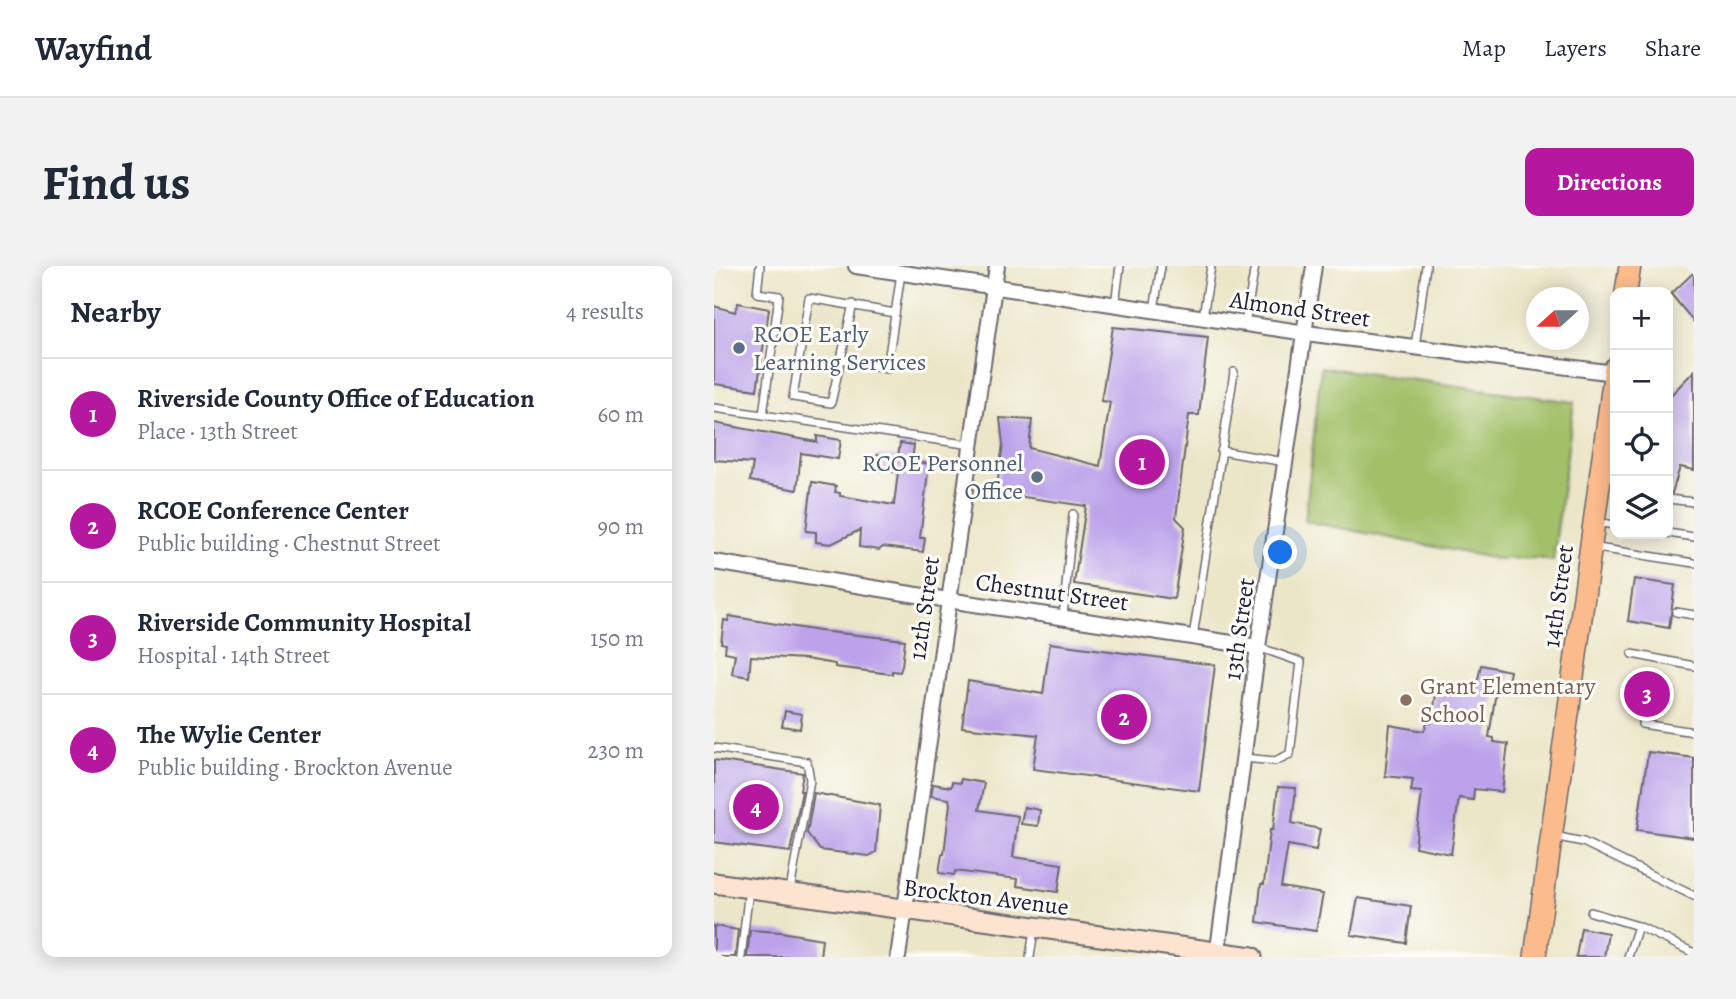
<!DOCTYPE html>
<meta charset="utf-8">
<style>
body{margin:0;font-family:Alegreya,serif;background:#f2f2f3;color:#1f2937}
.controls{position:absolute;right:21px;top:21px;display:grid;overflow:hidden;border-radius:14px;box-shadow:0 4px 18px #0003}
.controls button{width:63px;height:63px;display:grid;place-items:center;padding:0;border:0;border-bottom:2px solid #e0e1e3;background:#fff;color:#1f2937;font:35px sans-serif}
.compass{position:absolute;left:812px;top:21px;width:63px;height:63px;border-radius:50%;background:#fff;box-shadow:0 4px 18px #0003;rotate:249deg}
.you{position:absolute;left:567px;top:287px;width:24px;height:24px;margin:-18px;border:5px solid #fff;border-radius:50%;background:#1a73e8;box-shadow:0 0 0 10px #1a73e833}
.badge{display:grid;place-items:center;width:46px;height:46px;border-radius:50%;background:#b5179e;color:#fff;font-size:23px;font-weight:700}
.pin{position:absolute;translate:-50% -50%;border:4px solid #fff;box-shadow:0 2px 7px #0006}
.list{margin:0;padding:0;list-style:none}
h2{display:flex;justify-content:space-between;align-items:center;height:91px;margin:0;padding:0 28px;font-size:30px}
h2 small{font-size:23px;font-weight:400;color:#747a83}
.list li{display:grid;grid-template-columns:46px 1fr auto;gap:21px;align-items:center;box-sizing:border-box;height:112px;padding:0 28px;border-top:2px solid #e0e1e3}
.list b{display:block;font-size:26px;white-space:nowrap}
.list p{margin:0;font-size:23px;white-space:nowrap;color:#747a83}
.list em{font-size:23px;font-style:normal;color:#747a83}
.icon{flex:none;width:38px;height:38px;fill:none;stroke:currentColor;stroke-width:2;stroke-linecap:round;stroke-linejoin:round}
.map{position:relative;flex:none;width:980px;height:691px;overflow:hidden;border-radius:14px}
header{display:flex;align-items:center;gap:42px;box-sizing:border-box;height:98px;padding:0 35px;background:#fff;border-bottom:2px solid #e0e1e3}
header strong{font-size:33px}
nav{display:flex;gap:38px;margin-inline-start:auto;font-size:24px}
.intro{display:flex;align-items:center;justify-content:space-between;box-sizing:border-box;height:168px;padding:0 42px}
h1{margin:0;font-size:49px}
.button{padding:18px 32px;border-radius:14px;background:#b5179e;color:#fff;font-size:24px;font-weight:700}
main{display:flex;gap:42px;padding:0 42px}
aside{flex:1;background:#fff;border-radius:14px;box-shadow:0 4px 18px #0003}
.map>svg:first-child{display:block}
.green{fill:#a2c068;stroke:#627152;stroke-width:2}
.building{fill:#bba2ea}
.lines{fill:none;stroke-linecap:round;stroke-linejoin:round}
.lane-casing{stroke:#69676d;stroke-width:10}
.street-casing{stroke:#69676d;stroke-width:18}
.secondary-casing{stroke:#69676d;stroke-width:23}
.primary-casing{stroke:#69676d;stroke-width:24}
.lane{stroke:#fff;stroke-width:7}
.street{stroke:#fff;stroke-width:14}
.secondary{stroke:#fde4d1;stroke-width:19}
.primary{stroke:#fbbb8c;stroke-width:21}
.service-dot{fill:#5c6f8a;stroke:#fdfcf7;stroke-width:2.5}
.education-dot{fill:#8d6e63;stroke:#fdfcf7;stroke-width:2.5}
.labels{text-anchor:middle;stroke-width:6;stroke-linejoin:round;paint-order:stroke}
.street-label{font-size:24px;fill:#22223b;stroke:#fdfcf7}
.service-label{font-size:24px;fill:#4e5e75;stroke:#fdfcf7;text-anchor:start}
.education-label{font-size:24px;fill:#785e54;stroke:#fdfcf7;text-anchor:start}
</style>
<header>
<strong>Wayfind</strong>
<nav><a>Map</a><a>Layers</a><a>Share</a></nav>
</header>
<div class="intro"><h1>Find us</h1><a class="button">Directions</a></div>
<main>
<aside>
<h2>Nearby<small>4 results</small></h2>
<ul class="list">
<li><span class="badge">1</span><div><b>Riverside County Office of Education</b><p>Place · 13th Street</p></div><em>60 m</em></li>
<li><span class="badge">2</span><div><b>RCOE Conference Center</b><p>Public building · Chestnut Street</p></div><em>90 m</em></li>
<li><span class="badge">3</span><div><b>Riverside Community Hospital</b><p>Hospital · 14th Street</p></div><em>150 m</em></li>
<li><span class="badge">4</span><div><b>The Wylie Center</b><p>Public building · Brockton Avenue</p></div><em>230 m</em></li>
</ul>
</aside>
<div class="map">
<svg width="980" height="691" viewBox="0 0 980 691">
<rect width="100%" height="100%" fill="#fdfcf7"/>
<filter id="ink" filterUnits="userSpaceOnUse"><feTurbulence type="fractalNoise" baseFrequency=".0143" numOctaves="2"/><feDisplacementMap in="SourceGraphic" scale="14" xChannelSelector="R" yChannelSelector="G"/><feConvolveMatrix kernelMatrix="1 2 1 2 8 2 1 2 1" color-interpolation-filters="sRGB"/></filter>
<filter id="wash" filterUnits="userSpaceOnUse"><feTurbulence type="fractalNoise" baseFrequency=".00686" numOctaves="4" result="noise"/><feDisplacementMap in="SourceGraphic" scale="28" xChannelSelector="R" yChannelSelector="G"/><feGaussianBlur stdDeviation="1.57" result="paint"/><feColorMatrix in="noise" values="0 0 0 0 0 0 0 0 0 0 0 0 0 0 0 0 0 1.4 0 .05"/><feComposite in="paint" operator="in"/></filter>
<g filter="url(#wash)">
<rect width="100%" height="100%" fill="#ece6c9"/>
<!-- green -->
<path class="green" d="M607,101L860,136L839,295L825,292L782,293L591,255Z"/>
<g id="blocks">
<!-- building -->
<g class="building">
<path d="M980,6V56L957,28Z"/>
<path d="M24,37L55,43L43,124L0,118V40L21,46Z"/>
<path d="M399,61L494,71L485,149H475L462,252L471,261L460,333L360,318L372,240L282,227L289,178L286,152L318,154L315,182L386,200L396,136L387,135Z"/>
<path d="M980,105V204L966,201L958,227H954V132Z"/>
<path d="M0,157L103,176V170L127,174L124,193L87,187L83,224L36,215L39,197L0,194Z"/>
<path d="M186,177L200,179L198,195L215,198L206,272H211L209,286L169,281L165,284L145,281L146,264L117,278L102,276V266L92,265L98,216L122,220L121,226L126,227V230L180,239L184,206L162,204L163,189L184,191Z"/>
<path d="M920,313L961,319L955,362L914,355Z"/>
<path d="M15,350L105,365L191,374L188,400L186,406L178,405V408L121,401V398L92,393L37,390L35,411L18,408L21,388L11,386L12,378L7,377L10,354L14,355Z"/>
<path d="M336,377L501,399L485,525L319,503L324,469L248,461L254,415L329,428Z"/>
<path d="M767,399L796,405L792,426L782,425L775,471L780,472V476L794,478L788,526L760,523L759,534L745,532L737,588L701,581L708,526L697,525L699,513L671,510L676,459L710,465L713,457H717L724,418L762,423Z"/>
<path d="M71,445L88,448L86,463L68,460Z"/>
<path d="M934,486L980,492V572L923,564Z"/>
<path d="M0,494L89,507L86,525H88L76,586L0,576Z"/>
<path d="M247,513L270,517L265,544L304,550L299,591L348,598L344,626L303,620L304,613L241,605L240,609L225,607L228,588H230L236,538L235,533L217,530L219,518L237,521L238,516L246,517Z"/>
<path d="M564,521L582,522L578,557L606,563L602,584L574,579L567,621L609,628L602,665L543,656L547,618H550L556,564H559Z"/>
<path d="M100,527L166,539L162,586L155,590L106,584L93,567Z"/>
<path d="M310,541L326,544L324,560L307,558Z"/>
<path d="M644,632L697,640L692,677L637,669Z"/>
<path d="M0,660L24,664L21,691H0Z"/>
<path d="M867,662L894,667L890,691H862Z"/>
<path d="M36,664L67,666L108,673L106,691H33Z"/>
</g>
</g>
</g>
<g filter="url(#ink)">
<use href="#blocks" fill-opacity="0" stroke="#69676d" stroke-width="2"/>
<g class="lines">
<!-- lane casing -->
<g class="lane-casing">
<g id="lane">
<path d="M46,0L43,27L65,30L49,149"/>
<path d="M139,38L127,93L173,103L187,7"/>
<path d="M401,39L406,0"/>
<path d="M440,44L447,0"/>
<path d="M489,51L497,0"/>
<path d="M531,58L541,0"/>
<path d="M701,81L712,0"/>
<path d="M127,93L117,137L79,131L95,32L181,47"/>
<path d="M0,142L258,179"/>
<path d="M507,185L571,196"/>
<path d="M954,233L980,236"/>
<path d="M881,256L901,259"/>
<path d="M954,267L980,271"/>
<path d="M877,281L980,297"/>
<path d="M962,346L980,349"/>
<path d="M349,351L359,248"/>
<path d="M479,371L520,106"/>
<path d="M918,388L980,400"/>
<path d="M928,458L980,466"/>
<path d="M0,482L93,496L96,514L76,624"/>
<path d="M530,492L561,495L576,488L587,396L544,381"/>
<path d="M840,570L869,576L980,630"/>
<path d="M877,646L924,660L914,691"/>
<path d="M924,660L980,687"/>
<path d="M27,691L35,623"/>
<path d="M316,691L320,664"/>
</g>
</g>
<!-- street casing -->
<g class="street-casing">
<g id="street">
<path d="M142,0L592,67L900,107"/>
<path d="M0,296L234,334L544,381"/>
<path d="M184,691L283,0"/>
<path d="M503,691L544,381L600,0"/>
</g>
</g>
<!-- secondary casing -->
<g class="secondary-casing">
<path id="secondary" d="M0,617L538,691"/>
</g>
<!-- primary casing -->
<g class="primary-casing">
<g id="primary">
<path d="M912,26L916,0"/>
<path d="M821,691L901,102"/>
</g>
</g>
<!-- lane -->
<use href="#lane" class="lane"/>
<!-- street -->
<use href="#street" class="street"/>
<!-- secondary -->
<use href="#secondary" class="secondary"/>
<!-- primary -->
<use href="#primary" class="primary"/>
</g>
</g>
<!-- markers -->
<g class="service-dot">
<circle cx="25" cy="82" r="7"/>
<circle cx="323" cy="211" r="7"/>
</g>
<circle class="education-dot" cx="692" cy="434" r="7"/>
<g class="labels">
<!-- street labels -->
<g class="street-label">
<text transform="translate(586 43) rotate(8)" y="8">Almond Street</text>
<text transform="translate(338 326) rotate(8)" y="8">Chestnut Street</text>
<text transform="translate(844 330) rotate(-82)" y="8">14th Street</text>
<text transform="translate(210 342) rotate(-82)" y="8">12th Street</text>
<text transform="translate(525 363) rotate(-82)" y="8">13th Street</text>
<text transform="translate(272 631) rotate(7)" y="8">Brockton Avenue</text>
</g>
<!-- service labels -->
<g class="service-label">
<text x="39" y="76">RCOE Early<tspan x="39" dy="28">Learning Services</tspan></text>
<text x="309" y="205" text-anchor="end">RCOE Personnel<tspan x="309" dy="28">Office</tspan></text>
</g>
<!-- education labels -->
<g class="education-label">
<text x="706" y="428">Grant Elementary<tspan x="706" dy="28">School</tspan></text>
</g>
</g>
</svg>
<div class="controls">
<button>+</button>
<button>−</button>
<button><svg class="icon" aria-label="locate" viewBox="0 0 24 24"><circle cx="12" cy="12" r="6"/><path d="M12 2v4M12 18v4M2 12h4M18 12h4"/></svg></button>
<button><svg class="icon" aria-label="layers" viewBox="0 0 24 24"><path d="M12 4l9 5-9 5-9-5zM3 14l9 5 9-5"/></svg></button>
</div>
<svg class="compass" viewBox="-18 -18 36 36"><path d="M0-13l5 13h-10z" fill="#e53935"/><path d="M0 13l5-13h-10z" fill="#747a83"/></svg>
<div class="you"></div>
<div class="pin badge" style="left:428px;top:196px">1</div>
<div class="pin badge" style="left:410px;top:451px">2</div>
<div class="pin badge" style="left:933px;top:428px">3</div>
<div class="pin badge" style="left:42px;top:541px">4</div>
</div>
</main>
